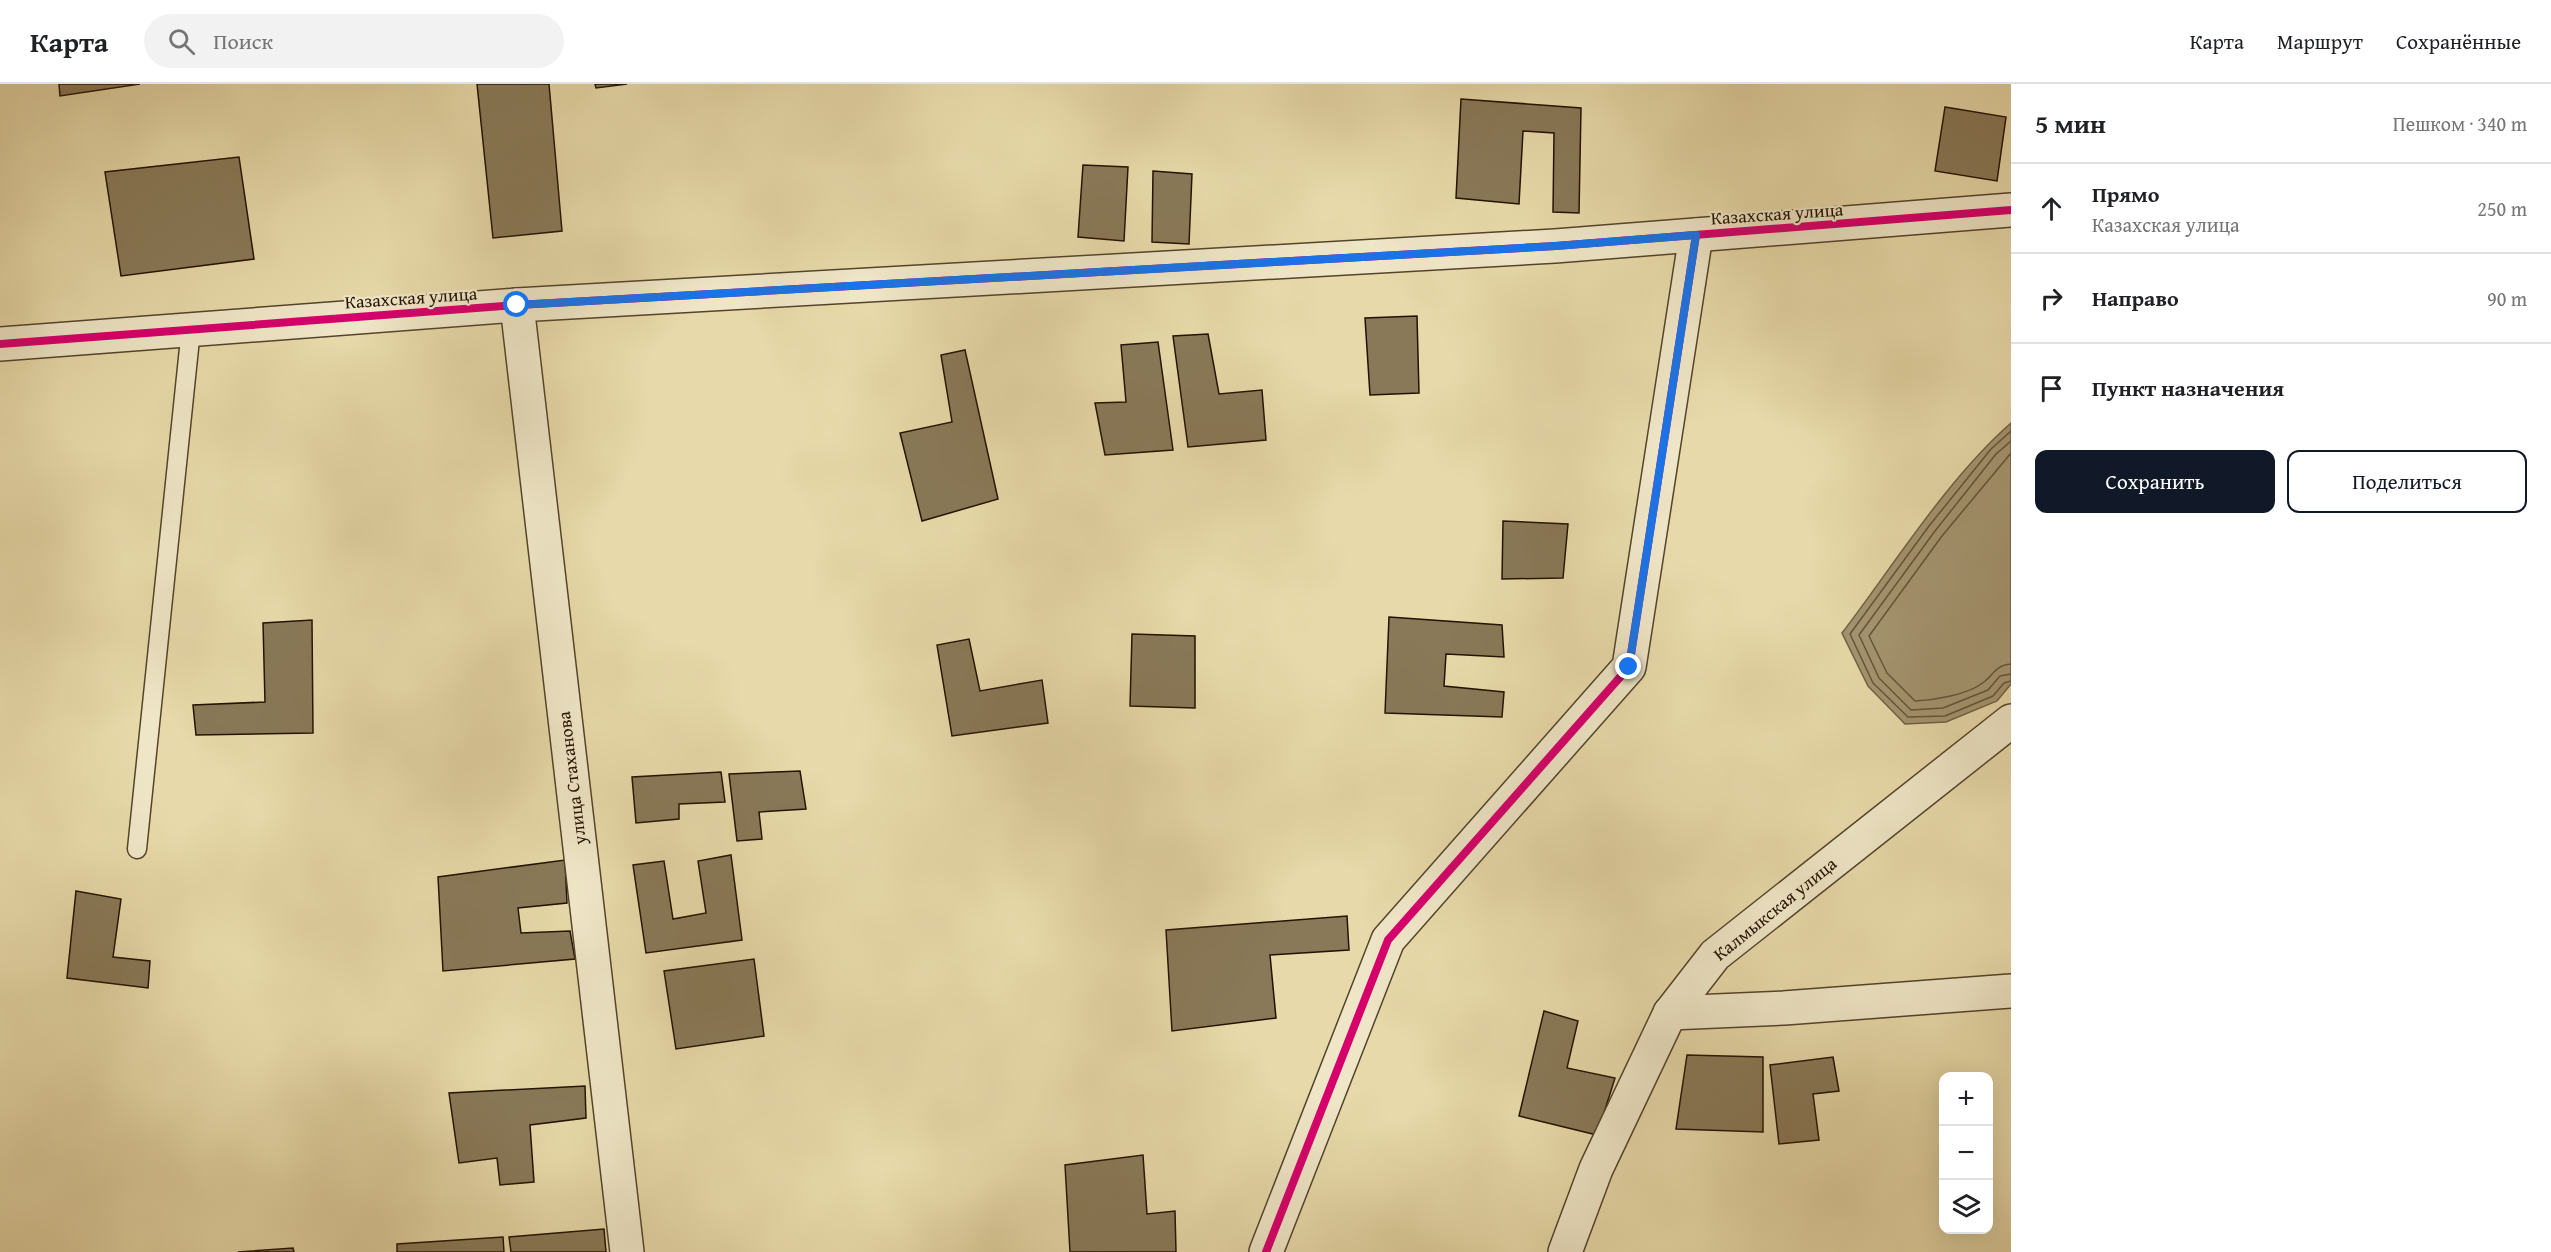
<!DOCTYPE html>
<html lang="ru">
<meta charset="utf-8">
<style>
body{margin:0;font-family:"Gentium Book Plus",serif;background:#f2f2f2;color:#202124}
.controls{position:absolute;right:18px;bottom:18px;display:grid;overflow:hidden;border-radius:12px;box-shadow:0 6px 24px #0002}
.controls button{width:54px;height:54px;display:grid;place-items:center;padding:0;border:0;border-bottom:2px solid #e0e0e0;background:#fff;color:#202124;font:30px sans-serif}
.stop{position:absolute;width:18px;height:18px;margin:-14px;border:4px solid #1a73e8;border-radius:50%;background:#fff}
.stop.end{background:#1a73e8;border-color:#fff;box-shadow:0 2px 6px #0008}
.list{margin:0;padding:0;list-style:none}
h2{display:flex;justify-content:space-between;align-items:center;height:78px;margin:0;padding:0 24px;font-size:26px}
h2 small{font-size:20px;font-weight:400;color:#757577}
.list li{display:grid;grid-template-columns:39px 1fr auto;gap:18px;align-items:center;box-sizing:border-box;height:90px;padding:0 24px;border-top:2px solid #e0e0e0}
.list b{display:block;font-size:22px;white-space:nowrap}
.list p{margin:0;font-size:20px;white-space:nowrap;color:#757577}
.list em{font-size:20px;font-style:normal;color:#757577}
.actions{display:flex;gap:12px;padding:18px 24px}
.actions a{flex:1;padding:14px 0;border:2px solid #111827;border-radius:12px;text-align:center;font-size:21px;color:#111827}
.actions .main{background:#111827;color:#fff}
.icon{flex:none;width:33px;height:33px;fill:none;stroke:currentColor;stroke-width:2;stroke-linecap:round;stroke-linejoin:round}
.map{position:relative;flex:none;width:2011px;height:1168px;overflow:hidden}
header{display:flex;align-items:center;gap:36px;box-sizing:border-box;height:84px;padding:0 30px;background:#fff;border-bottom:2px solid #e0e0e0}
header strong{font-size:28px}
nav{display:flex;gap:33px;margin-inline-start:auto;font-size:21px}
.search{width:420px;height:54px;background:#f2f2f2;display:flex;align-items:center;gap:15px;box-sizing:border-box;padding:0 21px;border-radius:33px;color:#757577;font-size:22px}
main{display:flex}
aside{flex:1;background:#fff}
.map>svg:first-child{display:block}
.water{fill:#a49570;stroke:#706144;stroke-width:1.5}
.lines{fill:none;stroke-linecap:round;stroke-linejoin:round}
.shore{stroke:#645438;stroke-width:1.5}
.building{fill:#897958;stroke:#231201;stroke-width:1.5}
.service-casing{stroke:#54442b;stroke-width:21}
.minor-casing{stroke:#54442b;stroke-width:36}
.service{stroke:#efe6c7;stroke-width:18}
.minor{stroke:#efe6c7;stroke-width:33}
.cycleway-casing{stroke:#efe6c7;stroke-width:11}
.cycleway{stroke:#d6006c;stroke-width:8}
.route{stroke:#1a73e8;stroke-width:8}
.labels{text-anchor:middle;stroke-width:4.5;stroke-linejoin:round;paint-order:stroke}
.street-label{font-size:18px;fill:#231201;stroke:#efe6c7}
</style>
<header>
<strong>Карта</strong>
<div class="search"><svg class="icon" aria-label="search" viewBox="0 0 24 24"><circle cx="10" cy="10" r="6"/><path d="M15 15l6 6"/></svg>Поиск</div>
<nav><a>Карта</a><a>Маршрут</a><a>Сохранённые</a></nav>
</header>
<main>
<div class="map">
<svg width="2011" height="1168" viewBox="0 0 2011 1168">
<rect width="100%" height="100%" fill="#e7d9a9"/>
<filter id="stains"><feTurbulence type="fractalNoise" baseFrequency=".00333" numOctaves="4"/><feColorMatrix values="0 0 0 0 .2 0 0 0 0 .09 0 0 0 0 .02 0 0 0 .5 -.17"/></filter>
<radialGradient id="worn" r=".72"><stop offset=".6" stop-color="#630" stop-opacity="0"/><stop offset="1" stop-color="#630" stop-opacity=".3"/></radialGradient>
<!-- water -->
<path class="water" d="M2011,339V600L1997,617L1946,638L1905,640L1868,602L1842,549C1894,481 1947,395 2011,339Z"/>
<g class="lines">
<!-- shore -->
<g class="shore">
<path d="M2011,347L1991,365L1929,442L1850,550L1873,599L1908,633L1945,632L1993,612L2004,599L2011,597"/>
<path d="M2011,357L1996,370L1935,447L1859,551L1879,594L1911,626L1943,624L1988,606L2000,592L2011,590"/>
<path d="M2011,369L1942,452L1869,552L1887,589L1915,617C1934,616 1968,611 1984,598C1994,590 1996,581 2011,580"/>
</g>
</g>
<!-- building -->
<g class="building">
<path d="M59,0H140L60,12Z"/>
<path d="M477,0H549L562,147L493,154Z"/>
<path d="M595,0H627L596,4Z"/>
<path d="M1461,15L1581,24L1579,129L1553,128L1554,49L1523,47L1519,120L1456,114Z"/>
<path d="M1945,23L2006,33L1997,97L1935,87Z"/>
<path d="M239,73L254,175L121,192L105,88Z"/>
<path d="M1083,81L1128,83L1124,157L1078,153Z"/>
<path d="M1153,87L1192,90L1189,160L1152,158Z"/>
<path d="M1417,232L1419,309L1370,311L1365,234Z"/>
<path d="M1208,250L1219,310L1262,306L1266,356L1188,363L1173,252Z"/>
<path d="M1158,258L1173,366L1105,371L1095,319L1126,318L1121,261Z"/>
<path d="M965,266L998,415L922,437L900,349L952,338L941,271Z"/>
<path d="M1503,437L1568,440L1563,494L1502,495Z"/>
<path d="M1389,533L1502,541L1504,573L1446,570L1444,602L1504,608L1502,633L1385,629Z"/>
<path d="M312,536L313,649L196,651L193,621L265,618L263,539Z"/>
<path d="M1132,550L1195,552V624L1130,622Z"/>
<path d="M969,555L980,607L1042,596L1048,639L952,652L937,561Z"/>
<path d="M800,687L806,725L759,728L762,755L737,757L729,690Z"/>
<path d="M721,688L725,718L679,720V735L636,739L632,693Z"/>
<path d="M731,771L742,856L646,869L633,781L664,777L673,835L706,829L698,777Z"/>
<path d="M565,776L567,819L518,824L521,849L570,847L575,875L443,887L438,793Z"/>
<path d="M76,807L121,815L113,873L150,877L148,904L67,894Z"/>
<path d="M1347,832L1349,866L1270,871L1276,934L1172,947L1166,846Z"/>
<path d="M754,875L764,952L676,965L664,887Z"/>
<path d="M1544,927L1578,937L1567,984L1615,994L1597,1051L1519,1032Z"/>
<path d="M1687,971L1763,973V1048L1676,1045Z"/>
<path d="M1833,973L1839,1007L1813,1010L1819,1056L1779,1060L1770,981Z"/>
<path d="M585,1002L586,1034L530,1041L534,1098L500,1101L497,1074L459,1079L449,1009Z"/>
<path d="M1143,1071L1147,1130L1175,1127L1176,1168H1070L1065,1081Z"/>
<path d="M604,1145L606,1168H511L509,1153Z"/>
<path d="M503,1153L504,1168H397V1160Z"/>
<path d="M293,1164L294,1168H238Z"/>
</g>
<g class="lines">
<!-- service casing -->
<g class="service-casing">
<path id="service" d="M137,765L191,245"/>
</g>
<!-- minor casing -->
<g class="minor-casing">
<g id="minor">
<path d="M517,221L627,1168"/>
<path d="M0,260L517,221L1555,162L2011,126"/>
<path d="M1670,929L1784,924L2011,907"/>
<path d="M1266,1168L1388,856L1629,583L1696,151"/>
<path d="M1565,1168L1596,1085L1670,929L1715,871L2011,637"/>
</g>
</g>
<!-- service -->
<use href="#service" class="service"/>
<!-- minor -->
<use href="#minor" class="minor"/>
<!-- cycleway casing -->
<g class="cycleway-casing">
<g id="cycleway">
<path d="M0,260L517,221L1555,162L2011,126"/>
<path d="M1266,1168L1388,856L1629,583L1696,151"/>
</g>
</g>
<!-- cycleway -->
<use href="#cycleway" class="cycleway"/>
</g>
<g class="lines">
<!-- route -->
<path class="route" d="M517,221L1556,162L1696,151L1629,583"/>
</g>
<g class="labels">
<!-- street labels -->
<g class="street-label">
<text transform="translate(1777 130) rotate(-4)" y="6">Казахская улица</text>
<text transform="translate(411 214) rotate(-4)" y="6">Казахская улица</text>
<text transform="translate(572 694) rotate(-97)" y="6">улица Стаханова</text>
<text transform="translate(1775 825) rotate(-39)" y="6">Калмыкская улица</text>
</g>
</g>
<rect width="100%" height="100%" filter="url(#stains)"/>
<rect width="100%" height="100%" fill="url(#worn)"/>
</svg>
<div class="controls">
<button>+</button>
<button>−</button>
<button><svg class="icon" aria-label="layers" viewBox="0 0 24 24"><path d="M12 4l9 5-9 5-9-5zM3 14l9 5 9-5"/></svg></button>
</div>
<div class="stop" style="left:517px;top:221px"></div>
<div class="stop end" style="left:1629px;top:583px"></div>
</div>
<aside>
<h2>5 мин<small>Пешком · 340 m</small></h2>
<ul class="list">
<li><svg class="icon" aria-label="ahead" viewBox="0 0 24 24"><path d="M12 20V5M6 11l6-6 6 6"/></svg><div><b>Прямо</b><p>Казахская улица</p></div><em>250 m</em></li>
<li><svg class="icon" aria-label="right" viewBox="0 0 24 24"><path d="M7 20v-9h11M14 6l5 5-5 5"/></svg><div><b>Направо</b></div><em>90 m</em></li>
<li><svg class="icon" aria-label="arrive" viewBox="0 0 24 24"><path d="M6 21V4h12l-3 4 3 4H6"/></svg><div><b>Пункт назначения</b></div></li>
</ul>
<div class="actions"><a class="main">Сохранить</a><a>Поделиться</a></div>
</aside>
</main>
